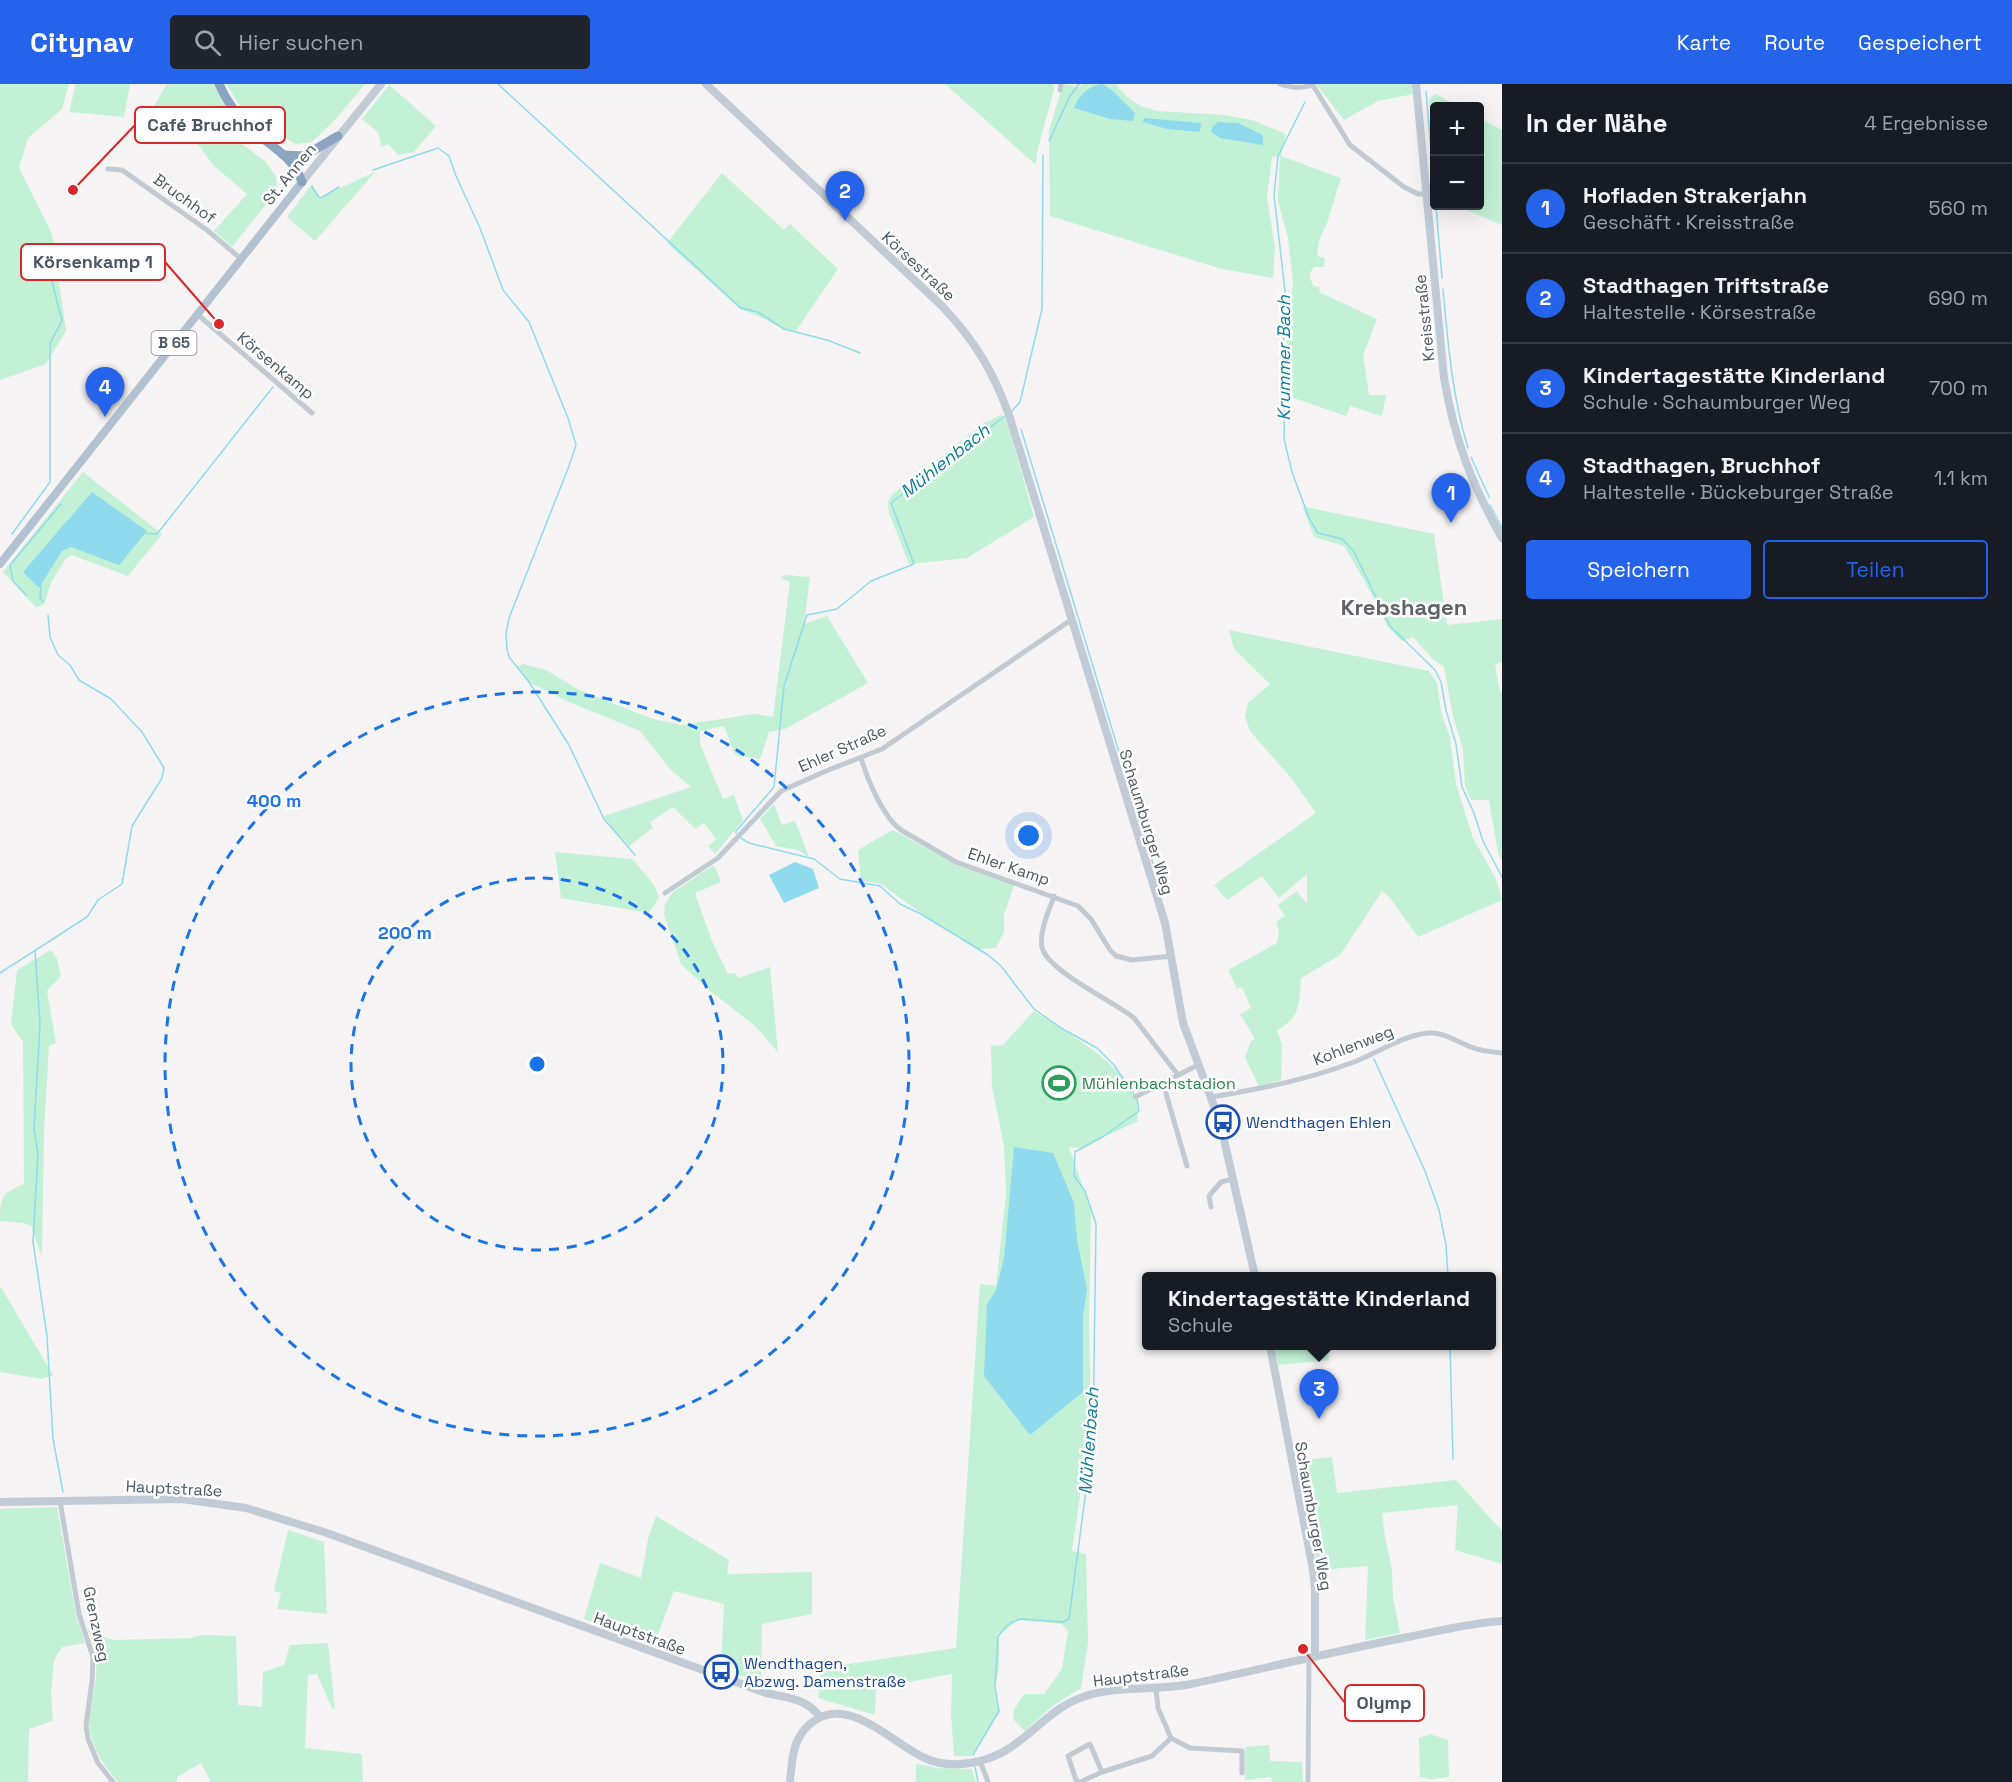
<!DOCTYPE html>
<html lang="de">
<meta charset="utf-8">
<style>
body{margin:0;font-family:"Space Grotesk",sans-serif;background:#20242c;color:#f1f3f6}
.controls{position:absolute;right:18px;top:18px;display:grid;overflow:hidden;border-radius:6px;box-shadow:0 6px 24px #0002}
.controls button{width:54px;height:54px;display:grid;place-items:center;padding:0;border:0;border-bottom:2px solid #363941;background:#171b24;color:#f1f3f6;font:30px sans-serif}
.you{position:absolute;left:1029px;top:752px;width:21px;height:21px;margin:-15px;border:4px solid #fff;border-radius:50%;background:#1a73e8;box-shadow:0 0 0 9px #1a73e833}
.badge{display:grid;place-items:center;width:39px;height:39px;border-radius:50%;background:#2563eb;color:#fff;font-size:20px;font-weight:700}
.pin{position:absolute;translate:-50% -50px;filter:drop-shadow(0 2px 3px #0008)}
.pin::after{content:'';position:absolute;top:32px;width:21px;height:18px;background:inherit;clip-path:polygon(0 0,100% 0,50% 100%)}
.popup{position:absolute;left:1142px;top:1188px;width:354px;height:78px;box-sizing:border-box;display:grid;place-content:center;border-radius:6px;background:#171b24;filter:drop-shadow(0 2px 4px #0005);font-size:20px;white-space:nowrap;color:#9ea1a6}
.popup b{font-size:22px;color:#f1f3f6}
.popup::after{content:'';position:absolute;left:50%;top:100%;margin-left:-12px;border:12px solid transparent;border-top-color:#171b24}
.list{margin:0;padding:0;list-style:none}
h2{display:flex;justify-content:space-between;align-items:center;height:78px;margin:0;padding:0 24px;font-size:26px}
h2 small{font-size:20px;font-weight:400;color:#9ea1a6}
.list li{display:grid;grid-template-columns:39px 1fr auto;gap:18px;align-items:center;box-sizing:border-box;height:90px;padding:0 24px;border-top:2px solid #363941}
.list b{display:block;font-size:22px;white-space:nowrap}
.list p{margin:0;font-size:20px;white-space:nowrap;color:#9ea1a6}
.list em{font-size:20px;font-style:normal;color:#9ea1a6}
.actions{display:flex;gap:12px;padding:18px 24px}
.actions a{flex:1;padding:14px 0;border:2px solid #2563eb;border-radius:6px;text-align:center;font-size:21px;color:#2563eb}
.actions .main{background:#2563eb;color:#fff}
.icon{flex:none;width:33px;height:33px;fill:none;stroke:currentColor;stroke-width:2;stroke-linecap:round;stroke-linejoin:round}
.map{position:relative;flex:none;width:1502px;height:1698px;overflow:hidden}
header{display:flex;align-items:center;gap:36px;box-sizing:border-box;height:84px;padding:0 30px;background:#2563eb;color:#fff}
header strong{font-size:28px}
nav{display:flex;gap:33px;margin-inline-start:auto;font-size:21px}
.search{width:420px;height:54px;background:#20242c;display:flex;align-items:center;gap:15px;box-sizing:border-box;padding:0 21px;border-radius:6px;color:#9ea1a6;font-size:22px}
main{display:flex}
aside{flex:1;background:#171b24}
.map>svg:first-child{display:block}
.green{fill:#c3f1d5}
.water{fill:#90daee}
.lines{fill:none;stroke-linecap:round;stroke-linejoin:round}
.stream{stroke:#90daee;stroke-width:1.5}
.street{stroke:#c1cad2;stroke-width:5}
.secondary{stroke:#c1cbd6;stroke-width:8}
.primary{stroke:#b3c2d1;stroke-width:8}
.highway{stroke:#8ba5c1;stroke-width:9}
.ring{fill:none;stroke:#1a73e8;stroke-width:3;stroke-dasharray:10 8}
.labels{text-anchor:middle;stroke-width:5;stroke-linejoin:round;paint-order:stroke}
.shield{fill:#fff;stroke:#808990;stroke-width:1.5}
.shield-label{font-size:15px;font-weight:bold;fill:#4a5661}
.street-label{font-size:16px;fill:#4a5661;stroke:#fff}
.leisure-label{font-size:16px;fill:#27864d;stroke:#fff;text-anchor:start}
.transit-label{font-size:16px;fill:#164399;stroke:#fff;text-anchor:start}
.water-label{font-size:18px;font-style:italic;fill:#0c7c9b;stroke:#fff}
.district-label{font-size:22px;font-weight:bold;fill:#5f6368;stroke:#fff}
.centre{fill:#1a73e8;stroke:#fff;stroke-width:3}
.ring-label{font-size:18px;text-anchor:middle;font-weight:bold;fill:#1a73e8;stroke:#fff;stroke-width:5;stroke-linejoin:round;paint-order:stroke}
.leader{fill:none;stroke:#d62828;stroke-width:2}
.callout-dot{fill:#d62828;stroke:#fff;stroke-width:2}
.callout{fill:#fff;stroke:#d62828;stroke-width:2}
.callout-label{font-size:18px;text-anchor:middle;font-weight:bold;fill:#4a5661}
</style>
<header>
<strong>Citynav</strong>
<div class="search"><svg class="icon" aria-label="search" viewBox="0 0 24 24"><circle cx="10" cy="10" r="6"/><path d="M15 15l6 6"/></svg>Hier suchen</div>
<nav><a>Karte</a><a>Route</a><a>Gespeichert</a></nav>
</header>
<main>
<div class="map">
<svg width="1502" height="1698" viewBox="0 0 1502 1698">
<rect width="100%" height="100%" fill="#f5f3f3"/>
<!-- green -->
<g class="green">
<path d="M0,0H69L62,25L28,54L19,84L52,150L66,247L46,280L0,296Z"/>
<path d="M76,0H130L124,33L69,28Z"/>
<path d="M167,0H213L224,19L240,39L223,46L265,77L276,92L277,106L232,163L214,147L247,110L214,82L191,51L142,42Z"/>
<path d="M226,0H365L335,36L312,58L296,60L276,49H264L246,31Z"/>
<path d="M945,0H1052L1055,2L1037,68L1036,81Z"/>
<path d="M1063,0L1080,3L1082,0H1115L1132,17L1143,23L1158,27L1224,31L1252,36L1286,50L1281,72L1341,94L1327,139L1319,156L1317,172L1325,174L1324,183H1314C1308,190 1309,194 1314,202L1320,203L1319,208L1377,235L1363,271L1369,311H1386L1382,332L1350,322L1346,332L1288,312L1285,270L1293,198L1288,154L1278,117L1280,72L1272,73L1267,113L1275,164L1273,194L1222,185L1050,132L1049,47Z"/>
<path d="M1316,0H1412L1414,10L1378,17L1344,36Z"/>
<path d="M389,1L436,42L414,68L398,71L388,60L381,63L379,49L362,35Z"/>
<path d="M1435,10L1458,22H1434V63L1429,16Z"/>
<path d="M1480,34L1502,46V141L1456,122H1480Z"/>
<path d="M375,88L315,157L287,133L312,100L320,113Z"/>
<path d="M722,89L784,146L790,140L838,185L795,248C775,244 761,230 741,226L667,159Z"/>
<path d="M1001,331L1006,334L1034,433L967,474L909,480L889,429L888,418L893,410L984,339Z"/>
<path d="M83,388L162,450L128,492L72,471L66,474L51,499L45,518L43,521L36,523L3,488Z"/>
<path d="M1306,423L1434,450L1447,541L1502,535V578L1495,581L1500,608H1502V777L1498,769L1489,716H1471L1465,701L1463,666L1452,628L1444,583L1433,575L1413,553L1402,557L1388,543L1364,496L1344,462L1314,453L1303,424Z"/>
<path d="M784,491L810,493L804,540L827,532L868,599L785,645L769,648L760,675L735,671L724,642L700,647V660L723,715L734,711L743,736L715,770L708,762L716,755L704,739L695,745L673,723L650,738L653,744L629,762L613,746L604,732L691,703L670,685L640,647L569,618L530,599L518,582L523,580L546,586L579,606L653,635L682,641L754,630L773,633L790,498L781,494Z"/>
<path d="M1229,546L1429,587L1437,599L1441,628L1450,653L1456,700L1473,754L1496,795L1502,816L1418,853L1390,814L1381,806V809L1340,871L1301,894C1299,919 1301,934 1277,946L1282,961L1281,996L1259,1002L1245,974L1251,957L1255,955L1240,930L1251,924L1242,903L1237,905L1228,886L1277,859L1279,847L1276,838L1285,832L1278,821L1297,807L1307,820V790L1279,814L1262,792L1227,816L1214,801L1316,729L1292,695L1250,647L1245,632L1248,619L1270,600L1234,565Z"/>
<path d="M774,720L782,741L795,737L809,773L798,766L776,762L760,735Z"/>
<path d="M893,746L957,781L1014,801L1004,831V848L996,864L979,865L921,829L881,800L861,797L858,766Z"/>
<path d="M555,768L632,775C642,787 656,799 659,814L649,829L561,814Z"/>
<path d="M712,782L715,783L721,798L695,809L712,857L728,890L735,889L738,894L770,883L778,968L754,941L710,907L681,880L664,831L665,820L672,809Z"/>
<path d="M51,866L57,875L61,892L47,907L56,959L49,962L44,1046L42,1173L31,1142L23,1139L0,1137C0,1113 2,1109 24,1100L23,958L11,940L17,886Z"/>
<path d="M1034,927C1068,950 1123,978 1137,1018C1138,1024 1137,1031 1138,1037L1080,1064L1069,1063L1091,1127L1089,1235L1091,1333L1072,1467L1086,1470L1088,1559L1081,1604L1051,1623L1025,1647L1013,1635L1014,1626L1024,1610H1044L1062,1585L1068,1547L1062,1540L1018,1536L999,1552V1583L995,1606L999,1629L971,1672H954L951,1631L952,1590L876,1604L875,1631L818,1614L821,1584L956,1564L980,1200L996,1202L1006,1110L1004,1062L992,1003L991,962L1003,961Z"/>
<path d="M0,1202L53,1291L42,1295L0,1288Z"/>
<path d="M1275,1262H1327L1329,1276L1278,1281Z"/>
<path d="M1332,1373L1337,1409L1456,1396L1502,1447V1480L1455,1466L1458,1421L1382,1429L1385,1453L1392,1486L1393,1513L1400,1549L1365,1556L1368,1482L1318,1486L1297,1377Z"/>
<path d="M57,1423L76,1531L85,1559L62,1563L54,1576L51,1609L53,1637L29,1645L28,1698H0V1425Z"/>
<path d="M656,1432L729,1476L727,1490L812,1488V1530L762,1540L761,1598L721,1585L724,1520L674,1507L654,1561L584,1535L600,1479L641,1494L648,1455Z"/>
<path d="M288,1446L324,1458L327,1530L277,1525L281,1509L274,1507Z"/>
<path d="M87,1543L93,1550L115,1556L191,1554L202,1551L236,1552L238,1621L262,1623L263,1588L284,1581L290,1561L328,1559L335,1625L332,1624L317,1590L308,1591L305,1664L362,1670L363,1698H211L201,1679L177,1693V1698H118C102,1679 87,1657 89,1631C90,1618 95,1606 96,1594C98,1576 93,1560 87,1543Z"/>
<path d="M1430,1650L1448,1656L1449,1693L1431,1695L1420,1693L1419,1654Z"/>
<path d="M1269,1661L1270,1677L1302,1678L1303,1698H1272L1271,1693L1245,1696V1663Z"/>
<path d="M916,1680L937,1684L972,1685L976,1698H916Z"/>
</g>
<!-- water -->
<g class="water">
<path d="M1102,0L1112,6L1135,29L1133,37L1110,35L1074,24C1079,10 1088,3 1102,0Z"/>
<path d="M1144,34L1201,39L1200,48L1167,45L1143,38Z"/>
<path d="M1218,38L1238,39L1263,51V61L1220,54L1211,48L1212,43Z"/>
<path d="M92,408L147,447L119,481L71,463L62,467L39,504L23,488Z"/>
<path d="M795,778L813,785L819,804L784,819L769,791Z"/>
<path d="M1014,1063L1053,1069L1074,1119L1077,1156L1087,1205L1083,1232V1308L1030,1351L984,1292L987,1220L996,1206L1004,1174Z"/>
</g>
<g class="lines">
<!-- stream -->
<g class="stream">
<path d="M498,0L741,224L758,228L784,245L827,256L860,269"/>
<path d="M1426,7L1434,103"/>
<path d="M1305,18L1278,72L1274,111L1287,224L1282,270L1285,309L1284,355L1292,388L1309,434L1318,449L1342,455L1353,466L1390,542L1435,586L1441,598L1446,626L1456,660L1462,703L1474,729L1483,757L1502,793"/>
<path d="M1049,57L1070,12L1079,0"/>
<path d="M373,86L438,64L449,72L456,92L480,144L503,206L529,238L568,334L576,361L569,382L509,534L506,550L507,566L509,573L529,598L569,661L604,735L635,771"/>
<path d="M312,103L318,112L321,114L339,103"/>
<path d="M1436,122L1442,194"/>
<path d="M1443,205C1448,259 1452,312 1468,364"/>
<path d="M1012,327L1020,318L1042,225L1043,71"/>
<path d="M1021,345L1156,790"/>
<path d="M1471,373L1489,413"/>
<path d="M1490,421L1502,444"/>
<path d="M143,449L157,450L273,303"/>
<path d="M12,450L50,398V259L62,237L43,162"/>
<path d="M41,502L40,513L43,518"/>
<path d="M26,511L13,497L10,481L61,420"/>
<path d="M736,749V747L774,703L784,602L807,531L837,525L871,497L914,480L891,419L1005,332"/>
<path d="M741,754L749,759L814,775L840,795L880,802L900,820L921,830L988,871L1001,882L1034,925L1061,944L1097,964L1114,981L1134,1010"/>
<path d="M35,867L40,941L34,1045L38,1070L33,1158L47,1252L53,1355L63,1408"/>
<path d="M0,889L87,833L98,816L122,800L132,742L162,694L164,684L142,648L111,615L79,596L70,581L58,571L50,553L48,531"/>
<path d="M1374,975L1425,1087L1439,1126L1446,1161L1448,1192"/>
<path d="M1450,1262L1453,1375"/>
<path d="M973,1671L999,1627L995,1602L998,1553C1003,1544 1011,1537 1021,1535L1063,1538L1069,1535L1093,1353L1096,1140L1085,1107L1074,1092L1075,1068L1104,1052L1139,1027L1137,1015"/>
<path d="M975,1683L978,1698"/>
</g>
<!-- street -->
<g class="street">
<path d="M1280,0C1292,4 1301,5 1313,1"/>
<path d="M1312,0L1350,61L1404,103L1418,110H1426"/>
<path d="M1060,6L1061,0"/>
<path d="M108,85L122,86L129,91L207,146L240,174"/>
<path d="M197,230L312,329"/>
<path d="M861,674C867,695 883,733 901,746L956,778L1078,822L1091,835L1110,866L1116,872L1132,876L1172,872"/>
<path d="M665,809L718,774L781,707L826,687L882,665L1071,536"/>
<path d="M1054,812C1049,827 1039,847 1042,863C1046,886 1115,918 1134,934L1178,991"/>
<path d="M1163,999L1187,1082"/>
<path d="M1135,1013L1198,981"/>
<path d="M1212,1013C1259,1005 1306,996 1351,979C1376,970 1401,952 1428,949C1444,948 1456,957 1471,963C1480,967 1491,968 1502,969"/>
<path d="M1211,1123L1209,1112L1221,1098L1233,1095"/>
<path d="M60,1417L79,1530L93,1573L92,1597L86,1641L88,1655L98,1679L113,1698"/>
<path d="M1156,1605L1158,1624L1171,1654"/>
<path d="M980,1677L988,1698"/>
<path d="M1102,1688L1090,1660L1068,1672L1076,1696L1080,1698L1102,1688L1152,1672L1171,1654L1190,1664L1242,1667V1689"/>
<path d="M1308,1698L1309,1574"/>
</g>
<!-- secondary -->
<g class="secondary">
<path d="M706,0L942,222C975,257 993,287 1009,331L1165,839L1183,939L1220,1038L1255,1192"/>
<path d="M1416,0L1444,294C1455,357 1471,399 1502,454"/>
<path d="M302,98L381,0"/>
<path d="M1270,1262L1313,1486L1315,1504V1572"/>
<path d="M0,1418L182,1415L246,1424L327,1449L766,1609C788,1614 806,1614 820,1633"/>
<path d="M790,1698C792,1673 793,1649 817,1635C854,1614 895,1662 927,1675C943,1682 963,1681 980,1677C1026,1665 1042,1627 1083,1613C1117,1601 1156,1607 1191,1600C1263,1585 1335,1567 1408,1553C1439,1547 1470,1539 1502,1537"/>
</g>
<!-- primary -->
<path class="primary" d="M0,480L302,98"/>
<!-- highway -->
<g class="highway">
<path d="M219,0C225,14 234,27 245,39C264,59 293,70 302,98"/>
<path d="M283,71L304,72L338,52"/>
</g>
</g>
<!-- distance rings -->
<g class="ring">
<circle cx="537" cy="980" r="186"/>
<circle cx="537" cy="980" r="372"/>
</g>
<!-- icons -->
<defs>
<g id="stadium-ring" transform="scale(1.725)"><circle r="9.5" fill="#fff" stroke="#2e9e5b" stroke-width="1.5"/><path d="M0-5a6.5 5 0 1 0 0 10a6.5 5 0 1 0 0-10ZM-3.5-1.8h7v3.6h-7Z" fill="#2e9e5b"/></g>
<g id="bus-ring" transform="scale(1.725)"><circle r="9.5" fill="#fff" stroke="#1a4fb4" stroke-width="1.5"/><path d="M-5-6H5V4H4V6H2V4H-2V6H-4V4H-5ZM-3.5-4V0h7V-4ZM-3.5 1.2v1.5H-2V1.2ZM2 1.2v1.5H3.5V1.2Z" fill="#1a4fb4"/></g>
</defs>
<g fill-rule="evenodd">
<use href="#stadium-ring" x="1059" y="999"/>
<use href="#bus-ring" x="1223" y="1038"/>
<use href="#bus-ring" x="721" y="1588"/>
</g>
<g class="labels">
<!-- shield labels -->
<rect class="shield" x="151.5" y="247" width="45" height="24" rx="4.5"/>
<g class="shield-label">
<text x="174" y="264">B 65</text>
</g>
<!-- street labels -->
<g class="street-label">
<text transform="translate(289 90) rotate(-51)" y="6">St. Annen</text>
<text transform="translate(185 114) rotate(36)" y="6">Bruchhof</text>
<text transform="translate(919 182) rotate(43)" y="6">Körsestraße</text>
<text transform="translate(1424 234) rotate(-96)" y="6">Kreisstraße</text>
<text transform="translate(276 281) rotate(40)" y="6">Körsenkamp</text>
<text transform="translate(842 664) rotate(-24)" y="6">Ehler Straße</text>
<text transform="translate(1147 738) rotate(73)" y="6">Schaumburger Weg</text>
<text transform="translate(1009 782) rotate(19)" y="6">Ehler Kamp</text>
<text transform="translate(1353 961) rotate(-21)" y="6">Kohlenweg</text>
<text transform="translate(174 1404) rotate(3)" y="6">Hauptstraße</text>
<text transform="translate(1314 1432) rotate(80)" y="6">Schaumburger Weg</text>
<text transform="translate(97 1540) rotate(78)" y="6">Grenzweg</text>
<text transform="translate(640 1549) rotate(20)" y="6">Hauptstraße</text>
<text transform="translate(1141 1591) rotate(-7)" y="6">Hauptstraße</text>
</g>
<!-- leisure labels -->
<g class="leisure-label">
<text x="1082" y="1005">Mühlenbachstadion</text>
</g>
<!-- transit labels -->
<g class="transit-label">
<text x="1246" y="1044">Wendthagen Ehlen</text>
<text x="744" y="1585">Wendthagen,<tspan x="744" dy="18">Abzwg. Damenstraße</tspan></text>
</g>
<!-- water labels -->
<g class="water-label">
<text transform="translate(1284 274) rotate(-90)" y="6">Krummer Bach</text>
<text transform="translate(945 377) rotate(-38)" y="6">Mühlenbach</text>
<text transform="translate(1089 1357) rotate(-86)" y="6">Mühlenbach</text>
</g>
<!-- district labels -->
<g class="district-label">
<text x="1404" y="531">Krebshagen</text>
</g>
</g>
<circle cx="537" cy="980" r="9" class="centre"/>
<g class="ring-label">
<text x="274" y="723">400 m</text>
<text x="405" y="855">200 m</text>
</g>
<!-- callouts -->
<path class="leader" d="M73 106L135 41M219 240L165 178M1303 1565L1345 1619"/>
<g class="callout-dot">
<circle cx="73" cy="106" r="6"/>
<circle cx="219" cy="240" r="6"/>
<circle cx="1303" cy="1565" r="6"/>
</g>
<g class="callout">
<rect x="135" y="23" width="150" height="36" rx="6"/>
<rect x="21" y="160" width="144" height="36" rx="6"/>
<rect x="1345" y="1601" width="79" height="36" rx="6"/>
</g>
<g class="callout-label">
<text x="210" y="47">Café Bruchhof</text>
<text x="93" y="184">Körsenkamp 1</text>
<text x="1384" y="1625">Olymp</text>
</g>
</svg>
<div class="controls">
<button>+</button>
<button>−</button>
</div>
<div class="you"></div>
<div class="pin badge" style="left:1451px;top:439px">1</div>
<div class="pin badge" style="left:845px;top:137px">2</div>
<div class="pin badge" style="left:1319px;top:1335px">3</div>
<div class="popup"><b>Kindertagestätte Kinderland</b>Schule</div>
<div class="pin badge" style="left:105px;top:333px">4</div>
</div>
<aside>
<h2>In der Nähe<small>4 Ergebnisse</small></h2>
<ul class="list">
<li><span class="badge">1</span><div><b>Hofladen Strakerjahn</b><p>Geschäft · Kreisstraße</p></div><em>560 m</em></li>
<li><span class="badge">2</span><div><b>Stadthagen Triftstraße</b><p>Haltestelle · Körsestraße</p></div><em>690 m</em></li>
<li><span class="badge">3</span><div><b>Kindertagestätte Kinderland</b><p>Schule · Schaumburger Weg</p></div><em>700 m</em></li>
<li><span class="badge">4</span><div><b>Stadthagen, Bruchhof</b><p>Haltestelle · Bückeburger Straße</p></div><em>1.1 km</em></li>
</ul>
<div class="actions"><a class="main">Speichern</a><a>Teilen</a></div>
</aside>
</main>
